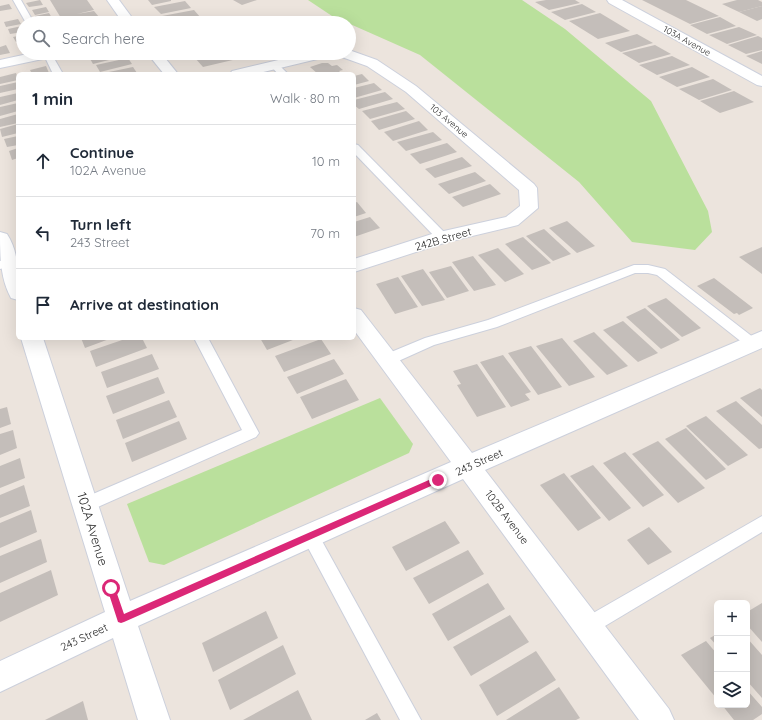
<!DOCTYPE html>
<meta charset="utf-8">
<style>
body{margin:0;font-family:Quicksand,sans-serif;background:#f2f2f3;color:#1f2937}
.controls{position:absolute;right:12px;bottom:12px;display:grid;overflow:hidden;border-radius:6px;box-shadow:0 4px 16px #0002}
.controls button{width:36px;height:36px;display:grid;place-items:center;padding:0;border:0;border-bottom:1px solid #e0e1e3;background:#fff;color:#1f2937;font:20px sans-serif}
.stop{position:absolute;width:12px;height:12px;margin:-9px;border:3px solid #db2777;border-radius:50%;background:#fff}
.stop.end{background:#db2777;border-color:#fff;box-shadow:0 1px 4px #0008}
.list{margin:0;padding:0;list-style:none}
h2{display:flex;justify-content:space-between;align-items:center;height:52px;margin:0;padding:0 16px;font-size:17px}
h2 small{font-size:13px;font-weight:400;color:#747a83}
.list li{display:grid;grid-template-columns:26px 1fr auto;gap:12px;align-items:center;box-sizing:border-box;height:72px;padding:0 16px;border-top:1px solid #e0e1e3}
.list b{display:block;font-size:15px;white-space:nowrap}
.list p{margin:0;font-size:13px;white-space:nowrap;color:#747a83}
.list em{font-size:13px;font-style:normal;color:#747a83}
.icon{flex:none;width:22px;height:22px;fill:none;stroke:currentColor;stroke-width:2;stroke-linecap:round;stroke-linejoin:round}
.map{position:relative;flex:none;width:762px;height:720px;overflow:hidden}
.search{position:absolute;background:#fff;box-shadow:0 4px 16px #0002;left:16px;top:16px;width:340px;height:44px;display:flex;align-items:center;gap:10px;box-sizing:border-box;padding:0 14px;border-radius:22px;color:#747a83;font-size:15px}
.panel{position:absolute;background:#fff;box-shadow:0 4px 16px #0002;left:16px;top:72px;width:340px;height:268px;border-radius:6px}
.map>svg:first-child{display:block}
.green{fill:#bae09c}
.building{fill:#c4beba}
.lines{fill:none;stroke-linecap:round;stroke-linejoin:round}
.service-casing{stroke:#ccd0dc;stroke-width:2}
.minor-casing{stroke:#ccd0dc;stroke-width:2}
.service{fill:#fff;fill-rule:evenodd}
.minor{fill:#fff;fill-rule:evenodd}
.route{fill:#db2777}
.labels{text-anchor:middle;stroke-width:3;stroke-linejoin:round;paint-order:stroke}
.far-street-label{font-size:9px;fill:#2b2b2b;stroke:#fff}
.street-label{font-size:11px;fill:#2b2b2b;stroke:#fff}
.near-street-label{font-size:13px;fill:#2b2b2b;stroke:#fff}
</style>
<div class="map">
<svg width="762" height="720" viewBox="0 0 762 720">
<rect width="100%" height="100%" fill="#ece4dd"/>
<!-- green -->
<g class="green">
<path d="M308,0H522L565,29L651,101L708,211L712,232L695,250L632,242L579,182L420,55L332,16Z"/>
<path d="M380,398L413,444L409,453L164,565L149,562L127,504Z"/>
</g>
<!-- building -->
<g class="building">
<path d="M40,0L43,5L29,7L26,3Z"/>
<path d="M50,0H87L94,10L77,14L94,11L99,17L91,19L100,17L104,23H64Z"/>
<path d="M148,0H171V1L152,5Z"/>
<path d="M233,0H257L242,5Z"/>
<path d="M546,0H575L580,3L549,10L535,2Z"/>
<path d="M642,0H686L719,16L690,24Z"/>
<path d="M737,0H758L762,2V6L739,12L722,4Z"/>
<path d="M185,1L191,8L161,14L154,7Z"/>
<path d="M9,4L12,9L0,11V6Z"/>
<path d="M582,4L596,12L565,20L551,12Z"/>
<path d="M762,6V19L757,21L739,12Z"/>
<path d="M46,7L49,12L35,15L32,10Z"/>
<path d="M194,10L200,17L168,23L162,16Z"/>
<path d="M49,13L52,18L37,21L35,16Z"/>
<path d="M600,13L630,31L598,39L569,21Z"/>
<path d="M720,17L736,26L707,34L690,25Z"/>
<path d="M18,19L21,24L6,27L4,22Z"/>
<path d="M53,19L55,23H39L38,22Z"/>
<path d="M203,19L206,23H186V22Z"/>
<path d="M22,26L23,32L10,34L8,29Z"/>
<path d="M739,27L757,35L727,44L709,35Z"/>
<path d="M637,34L653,43L621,52L605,43Z"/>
<path d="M23,35V41L16,42L13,37Z"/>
<path d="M758,36L762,38V50L746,54L728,45Z"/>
<path d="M6,45L10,53L0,55V47Z"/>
<path d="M655,45L671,54L639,63L622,53Z"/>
<path d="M762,51V64L746,56Z"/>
<path d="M108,53H123L125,56L93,64L89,57Z"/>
<path d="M216,53H232L237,59L203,67L195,58Z"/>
<path d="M672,56L690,65L657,75L639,65Z"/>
<path d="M128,58L132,64L100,72L96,65Z"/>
<path d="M322,63H328L332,66L337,65L343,70L339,71L342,74H318L310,67Z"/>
<path d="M46,66L49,73L32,74L30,70Z"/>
<path d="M133,67L137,73L105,74L104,73Z"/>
<path d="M692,67L710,77L677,87L659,77Z"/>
<path d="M16,73L18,80L0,84V77Z"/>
<path d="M362,74L369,81L354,85V76Z"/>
<path d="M713,79L732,90L699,100L679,89Z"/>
<path d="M18,82V89L0,93V86Z"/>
<path d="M374,83L382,90L354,98V88Z"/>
<path d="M734,91L754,102L720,113L700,101Z"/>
<path d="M385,92L393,99L359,109L354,105V100Z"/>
<path d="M18,93V100L0,105V97Z"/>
<path d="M397,102L405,109L370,119L362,111Z"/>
<path d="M18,103V111L0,116V107Z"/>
<path d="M406,111L415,119L379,130L371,121Z"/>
<path d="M18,114V123L0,127V119Z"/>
<path d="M419,121L428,130L393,141L384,132Z"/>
<path d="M18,124V133L2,137L0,129Z"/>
<path d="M433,132L442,140L406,151L397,142Z"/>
<path d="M18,136V145L7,147L4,139Z"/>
<path d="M447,143L457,152L420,164L410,154Z"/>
<path d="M18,148V158L12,160L9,151Z"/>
<path d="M462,157L472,166L435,178L425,169Z"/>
<path d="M475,172L486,181L449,194L438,184Z"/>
<path d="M490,184L501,194L463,207L452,197Z"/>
<path d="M357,202L366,213L354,217V203Z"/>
<path d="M370,217L380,228L354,237V222Z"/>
<path d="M567,221L595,246L577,253L549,228Z"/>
<path d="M544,229L571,254L553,261L526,236Z"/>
<path d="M523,237L551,263L532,270L505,244Z"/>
<path d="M762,247V274L739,257Z"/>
<path d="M498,248L524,274L505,282L478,255Z"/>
<path d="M473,256L496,285L474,291L452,262Z"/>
<path d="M451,266L469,291L447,298L429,272Z"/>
<path d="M423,269L445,300L422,306L401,276Z"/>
<path d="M398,277L418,307L395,314L376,284Z"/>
<path d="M714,278L753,308L739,315L737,313L734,314L697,286Z"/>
<path d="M666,298L701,328L682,337L647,306Z"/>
<path d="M645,308L680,340L661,349L626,317Z"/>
<path d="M623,321L658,353L638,362L603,330Z"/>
<path d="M594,332L628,366L607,375L573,341Z"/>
<path d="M81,338H112L85,348Z"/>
<path d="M128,338H142L147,348L96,367L90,351Z"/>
<path d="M260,338H298L267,350Z"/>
<path d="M562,338L595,377L569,386L536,346Z"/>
<path d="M321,339L331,354L284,372L275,356Z"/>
<path d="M531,346L562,387L538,395L508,353Z"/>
<path d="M152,354L159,369L107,388L101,372Z"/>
<path d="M503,355L531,392L525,394L530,400L511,407L480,362Z"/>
<path d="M334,359L344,374L297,394L287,377Z"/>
<path d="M477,364L506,407L477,417L457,385L461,384L453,371Z"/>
<path d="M158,377L165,393L113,414L106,396Z"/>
<path d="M346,379L359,400L312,419L300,397Z"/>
<path d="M760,388L762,390V417L740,398Z"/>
<path d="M169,400L177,417L123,439L116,420Z"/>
<path d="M736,401L762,425V448L759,449L716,411Z"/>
<path d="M7,407L11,424L0,428V409Z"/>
<path d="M706,416L748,455L728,466L686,426Z"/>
<path d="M179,421L187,439L132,462L125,443Z"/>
<path d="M686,428L726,469L706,480L665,439Z"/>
<path d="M13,430L17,448L0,455V434Z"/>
<path d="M658,441L705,488L678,503L632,454Z"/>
<path d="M625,452L664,495L643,507L603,463Z"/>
<path d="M20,458L25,478L0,488V466Z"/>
<path d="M593,465L631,508L609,521L570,476Z"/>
<path d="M564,473L601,518L578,531L540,485Z"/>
<path d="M24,485L30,506L0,518V495Z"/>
<path d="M31,510L37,532L0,548V523Z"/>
<path d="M445,521L460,543L406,571L392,547Z"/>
<path d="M649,527L672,552L648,565L627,540Z"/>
<path d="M41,539L47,562L0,583V556Z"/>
<path d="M468,550L484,574L429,604L413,578Z"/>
<path d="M51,570L58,595L0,622V593Z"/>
<path d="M488,583L505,609L448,641L432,614Z"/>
<path d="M762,603V642L747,625V612Z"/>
<path d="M266,611L278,638L213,672L202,643Z"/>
<path d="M510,615L529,642L471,676L453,647Z"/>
<path d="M717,634V646L710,638Z"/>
<path d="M747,638L762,655V698L747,681Z"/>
<path d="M706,641L717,654V699L681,655Z"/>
<path d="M283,645L296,674L230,710L218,680Z"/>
<path d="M536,651L556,680L497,716L479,685Z"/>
<path d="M559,687L580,718L576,720H506Z"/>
<path d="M298,690L312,720H243Z"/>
<path d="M747,690L762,707V714L753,720H734L722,705H747Z"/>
<path d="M83,701L88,720H45Z"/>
<path d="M377,713L381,720H365Z"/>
</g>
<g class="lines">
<!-- service casing -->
<g class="service-casing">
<g id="service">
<path d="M13,0H21L34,23H26Z"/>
<path d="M43,53H51L63,74H53Z"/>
<path d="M274,62L277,63L288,74H278L270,65Z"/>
<path d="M354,144L358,145L446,234L448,237L446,240H438L354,153Z"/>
<path d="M18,256V264L0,269V261Z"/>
<path d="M634,265H648L665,269L758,341L760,344L758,347L753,349L748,347L657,275L648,273H635L497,327L434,345L394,363L389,364L384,363L382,359L384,355L425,338L488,320Z"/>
<path d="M194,338H208L259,433L256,437L91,510L85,512L79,510L77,505L79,500L242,430Z"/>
<path d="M762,516V532L595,632L588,635L581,632L579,626L581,620Z"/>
<path d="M311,529L317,532L421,720H400L305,542L302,537L305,532Z"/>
</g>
</g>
<!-- minor casing -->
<g class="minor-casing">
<g id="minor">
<path d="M107,0H119L136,23H123Z"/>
<path d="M607,0H622L762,76V86L757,85L609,3Z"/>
<path d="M349,50L377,60L416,86L534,184L537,188L538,208L518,225L447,242L354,272V259L435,233L506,217L520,206L519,190L406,92L367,66L339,56L337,53H349Z"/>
<path d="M32,53H59L57,56L0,68V60Z"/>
<path d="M147,53H161L178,74H164Z"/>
<path d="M308,53H332L330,56L255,74H230L232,71Z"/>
<path d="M0,232L7,234C20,254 18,277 18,300L11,298C0,278 0,255 0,232Z"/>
<path d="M354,308L361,310L472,453L762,331V348L485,470L669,709L674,720H639L463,479L138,626L170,720H138L113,638L0,692V661L105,612L21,338H43L130,601L451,462L354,330Z"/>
</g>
</g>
<!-- service -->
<use href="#service" class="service"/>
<!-- minor -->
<use href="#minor" class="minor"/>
</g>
<!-- route -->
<path class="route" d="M438,476L441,480L440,482L124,622L121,623L118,622L107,588L108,585H114L124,614Z"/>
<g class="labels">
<!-- far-street labels -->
<g class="far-street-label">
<text transform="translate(687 41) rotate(29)" y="3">103A Avenue</text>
<text transform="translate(449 121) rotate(40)" y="3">103 Avenue</text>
</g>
<!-- street labels -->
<g class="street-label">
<text transform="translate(443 239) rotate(-16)" y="4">242B Street</text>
<text transform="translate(479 462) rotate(-24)" y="4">243 Street</text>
<text transform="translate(507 517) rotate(53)" y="4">102B Avenue</text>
<text transform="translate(84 637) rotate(-25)" y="4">243 Street</text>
</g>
<!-- near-street labels -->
<g class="near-street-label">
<text transform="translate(93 529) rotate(73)" y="5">102A Avenue</text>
</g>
</g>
</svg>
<div class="controls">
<button>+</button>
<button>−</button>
<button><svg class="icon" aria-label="layers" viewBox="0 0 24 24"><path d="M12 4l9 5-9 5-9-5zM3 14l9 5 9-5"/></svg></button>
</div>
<div class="stop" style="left:111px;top:588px"></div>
<div class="stop end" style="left:438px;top:480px"></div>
<div class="search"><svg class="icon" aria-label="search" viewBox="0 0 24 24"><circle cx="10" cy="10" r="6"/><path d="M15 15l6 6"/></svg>Search here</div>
<section class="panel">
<h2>1 min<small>Walk · 80 m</small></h2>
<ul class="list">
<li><svg class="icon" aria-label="ahead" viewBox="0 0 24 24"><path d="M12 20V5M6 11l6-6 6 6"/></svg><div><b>Continue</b><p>102A Avenue</p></div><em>10 m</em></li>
<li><svg class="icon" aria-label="left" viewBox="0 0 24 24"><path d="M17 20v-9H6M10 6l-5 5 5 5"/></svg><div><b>Turn left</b><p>243 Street</p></div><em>70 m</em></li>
<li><svg class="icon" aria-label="arrive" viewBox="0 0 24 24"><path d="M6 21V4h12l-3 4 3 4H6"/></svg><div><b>Arrive at destination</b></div></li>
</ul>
</section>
</div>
